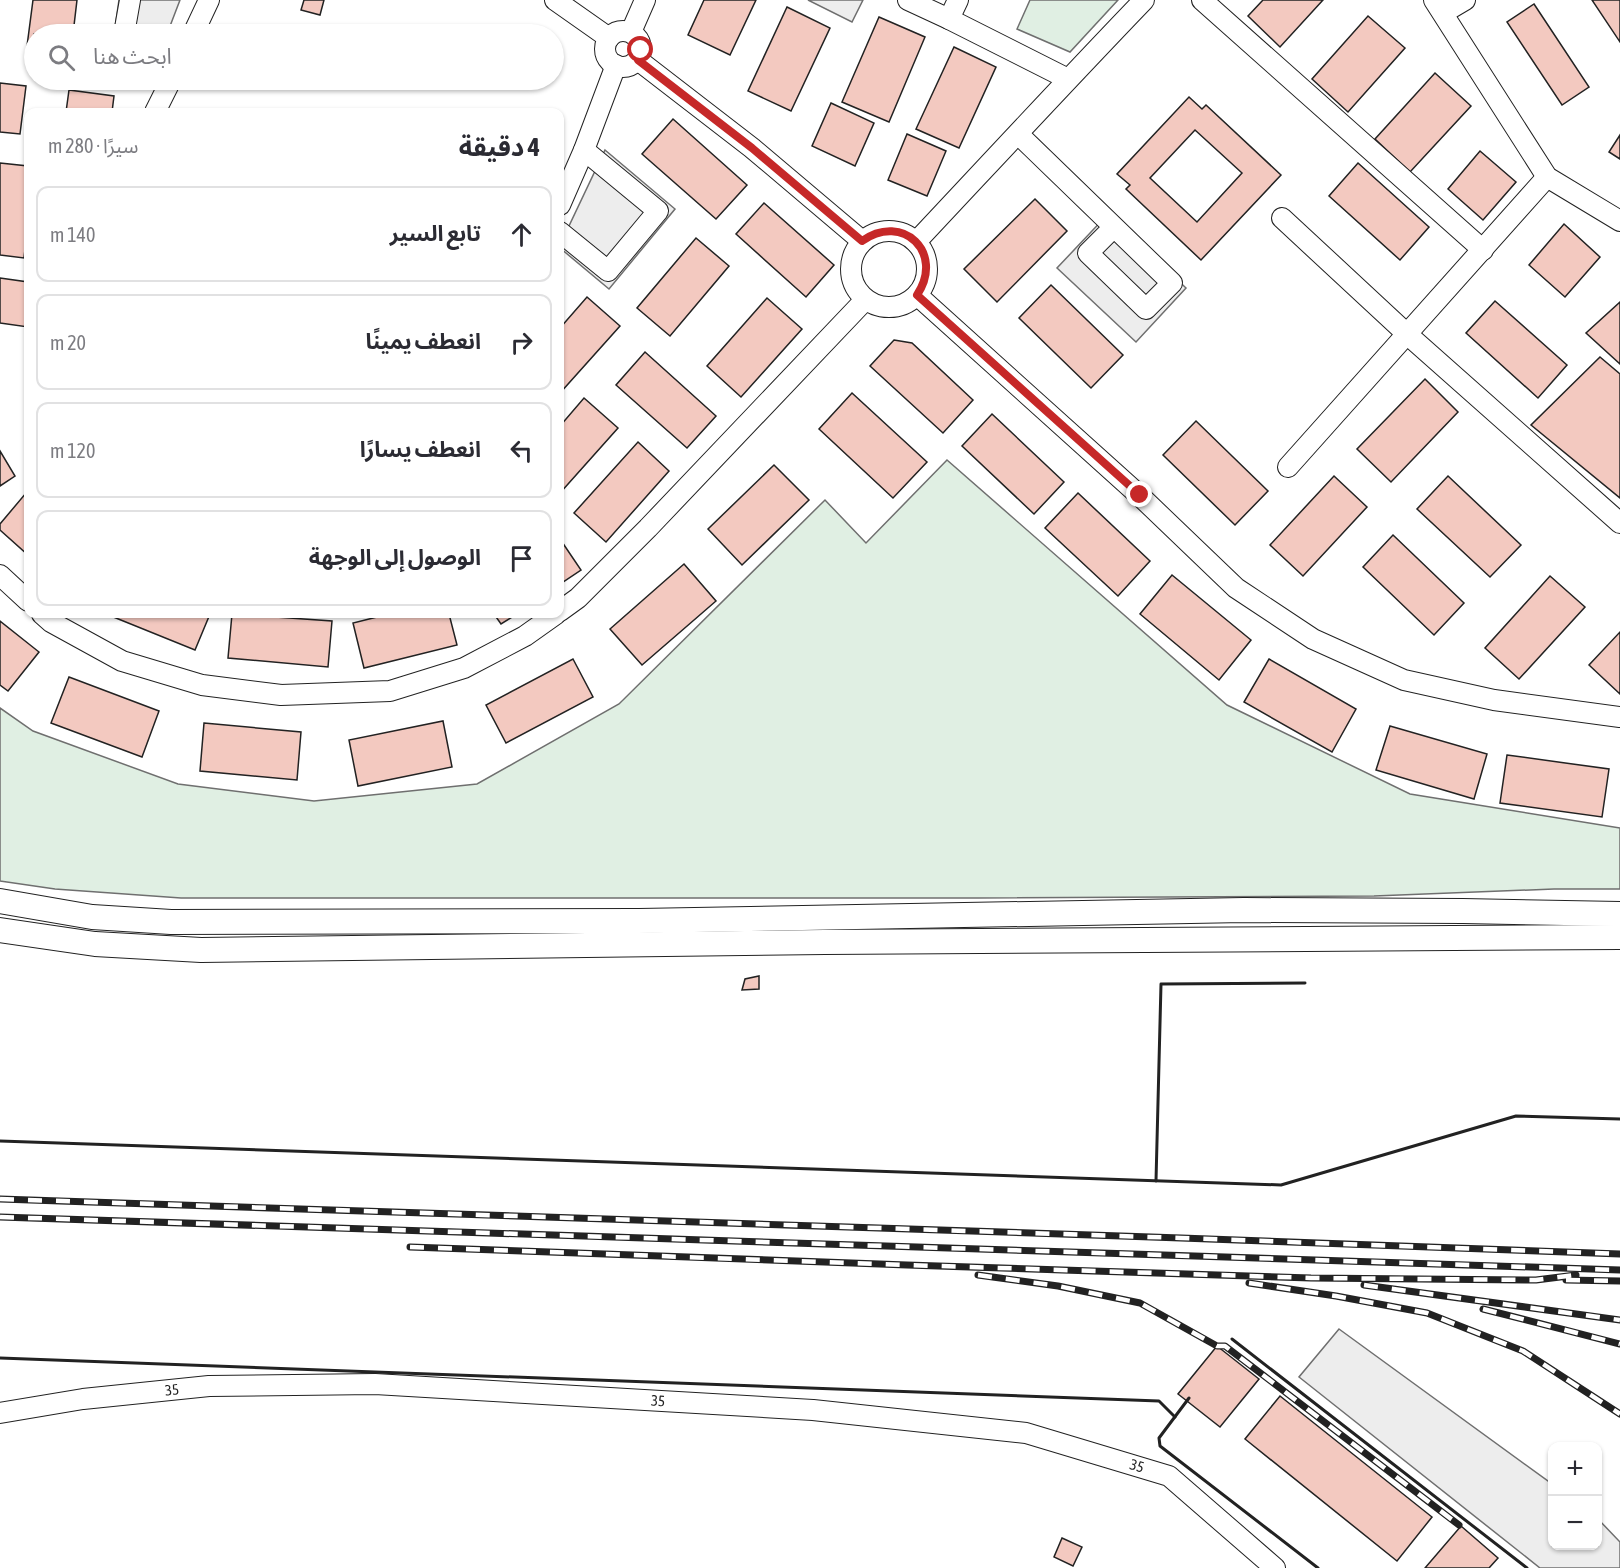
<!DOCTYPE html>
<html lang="ar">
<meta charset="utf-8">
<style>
body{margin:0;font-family:"Asap Condensed","Noto Sans Arabic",sans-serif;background:#f7f7f7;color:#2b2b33;direction:rtl}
.controls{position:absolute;right:18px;bottom:18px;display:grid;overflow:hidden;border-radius:12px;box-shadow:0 2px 4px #0004}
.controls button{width:54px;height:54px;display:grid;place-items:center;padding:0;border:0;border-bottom:2px solid #e1e1e2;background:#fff;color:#2b2b33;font:30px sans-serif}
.stop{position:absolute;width:18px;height:18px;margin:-14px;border:4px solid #c62828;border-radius:50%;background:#fff}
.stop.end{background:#c62828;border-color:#fff;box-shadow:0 2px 6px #0008}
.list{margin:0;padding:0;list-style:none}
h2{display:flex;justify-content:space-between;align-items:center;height:78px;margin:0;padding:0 24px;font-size:26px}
h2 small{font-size:20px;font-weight:400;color:#7c7c81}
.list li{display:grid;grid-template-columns:39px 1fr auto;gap:18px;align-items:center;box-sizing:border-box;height:96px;margin:0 12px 12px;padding:0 12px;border:2px solid #e1e1e2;border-radius:12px}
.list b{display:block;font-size:22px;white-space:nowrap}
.list em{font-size:20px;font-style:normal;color:#7c7c81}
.icon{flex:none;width:33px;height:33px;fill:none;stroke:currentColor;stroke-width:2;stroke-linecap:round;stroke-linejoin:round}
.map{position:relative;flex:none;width:1620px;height:1568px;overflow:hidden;direction:ltr}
.search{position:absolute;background:#fff;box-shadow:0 2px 4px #0004;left:24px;top:24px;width:540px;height:66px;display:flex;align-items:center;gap:15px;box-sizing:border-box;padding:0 21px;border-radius:33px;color:#7c7c81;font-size:22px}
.panel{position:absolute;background:#fff;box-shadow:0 2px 4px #0004;left:24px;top:108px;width:540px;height:510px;border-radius:12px;direction:rtl}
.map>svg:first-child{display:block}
.green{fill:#e0efe3;stroke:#6f6f6f;stroke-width:1.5}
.parking{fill:#ededed;stroke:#6f6f6f;stroke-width:1.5}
.building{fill:#f3c9c0;stroke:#222;stroke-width:1.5;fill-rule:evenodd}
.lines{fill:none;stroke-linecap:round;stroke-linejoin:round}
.minor-casing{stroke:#222;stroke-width:22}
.major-casing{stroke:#222;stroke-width:26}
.minor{stroke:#fff;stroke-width:20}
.major{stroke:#fff;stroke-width:24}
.rail-casing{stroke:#222;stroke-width:7}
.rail{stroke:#fff;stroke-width:4.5;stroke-dasharray:14;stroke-linecap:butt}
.wall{stroke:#222;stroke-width:3}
.route{stroke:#c62828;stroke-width:8}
.labels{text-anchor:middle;stroke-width:4.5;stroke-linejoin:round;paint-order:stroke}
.street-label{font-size:15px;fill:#222;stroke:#fff}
</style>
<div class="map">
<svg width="1620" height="1568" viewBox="0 0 1620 1568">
<rect width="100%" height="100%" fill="#fff"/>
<!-- green -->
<g class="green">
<path d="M1030,0H1118L1070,52L1017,29Z"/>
<path d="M947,460L1227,705L1410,794L1620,828V889H1554L1374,896L978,898H181L55,889L0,881V708L33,731L178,784L314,801L477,784L619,704L825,500L866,543Z"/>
</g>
<!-- parking -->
<g class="parking">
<path d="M119,0H180L167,34H114Z"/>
<path d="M808,0H863L852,22Z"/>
<path d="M605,150L675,209L609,289L560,248V245Z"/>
<path d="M1108,214L1186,288L1136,342L1057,268Z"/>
<path d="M1339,1329L1552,1484V1546H1598V1519L1620,1542V1568H1540L1299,1377Z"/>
</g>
<!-- building -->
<g class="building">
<path d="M33,0H77L73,34H34V47L27,46Z"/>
<path d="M304,0H324L320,15L301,10Z"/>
<path d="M704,0H756L730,55L688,35Z"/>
<path d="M1263,0H1323L1280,47L1248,16Z"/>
<path d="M1592,0H1620V42Z"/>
<path d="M1534,4L1589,87L1562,105L1507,22Z"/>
<path d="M787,7L830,28L791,111L748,91Z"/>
<path d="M1368,16L1405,48L1348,112L1312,79Z"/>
<path d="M879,17L925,37L889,122L842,102Z"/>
<path d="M954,47L996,67L959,148L916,129Z"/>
<path d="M1435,73L1471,106L1410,172L1375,139Z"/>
<path d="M0,83L26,86L20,134L0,132Z"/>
<path d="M69,90L114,96L112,112H66Z"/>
<path d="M1189,97L1202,109L1206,105L1281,175L1201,260L1126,189L1130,185L1117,174ZM1195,130L1242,173L1197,222L1150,178Z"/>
<path d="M831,103L874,123L855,166L812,146Z"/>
<path d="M673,119L747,185L716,219L642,154Z"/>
<path d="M907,134L946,151L927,196L888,180Z"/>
<path d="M1620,135V159L1609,152Z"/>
<path d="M1480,151L1516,182L1483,220L1448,189Z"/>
<path d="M0,163L28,166V225L24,258L0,255Z"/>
<path d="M1358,163L1429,227L1400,260L1329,196Z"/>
<path d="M1035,199L1067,231L997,302L964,269Z"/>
<path d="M764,203L834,265L806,297L736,234Z"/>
<path d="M1564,224L1600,257L1565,297L1529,265Z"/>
<path d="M696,238L729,266L670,336L637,308Z"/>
<path d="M0,278L28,282V327L0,323Z"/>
<path d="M1051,285L1123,355L1091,388L1019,318Z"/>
<path d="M587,297L620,326L560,393V328Z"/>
<path d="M767,298L802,329L741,397L707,366Z"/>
<path d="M1495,301L1567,365L1538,398L1466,333Z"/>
<path d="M1620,302V364L1586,333Z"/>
<path d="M894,340L912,343L973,400L943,433L870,366Z"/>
<path d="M645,352L716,416L687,448L616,385Z"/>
<path d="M1600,357L1620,374V498L1531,425Z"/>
<path d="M1425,379L1458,412L1391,482L1357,449Z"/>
<path d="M852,393L927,462L893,498L819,429Z"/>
<path d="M584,398L618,428L560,493V426Z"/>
<path d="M992,414L1064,482L1034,514L962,446Z"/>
<path d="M1196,421L1268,491L1235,525L1163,455Z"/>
<path d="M638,442L669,471L606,542L574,513Z"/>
<path d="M0,451L15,476L0,486Z"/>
<path d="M774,465L809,500L742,565L708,529Z"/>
<path d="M1334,476L1367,507L1303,576L1270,545Z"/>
<path d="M1448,476L1521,545L1490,577L1417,509Z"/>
<path d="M26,493L28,495V555L0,530V524Z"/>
<path d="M1078,493L1150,561L1118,596L1045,528Z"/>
<path d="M1393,535L1464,603L1434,635L1363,567Z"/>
<path d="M560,539L581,570L560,584Z"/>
<path d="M684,564L716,601L642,665L610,629Z"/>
<path d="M1172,575L1251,640L1219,680L1140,614Z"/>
<path d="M1550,576L1585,607L1519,679L1485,648Z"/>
<path d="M106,614H210L195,650Z"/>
<path d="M232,614L332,621L328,667L228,658Z"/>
<path d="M389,614H449L457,645L364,668L353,623Z"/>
<path d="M494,614H517L501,624Z"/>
<path d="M0,621L39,652L8,691L0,685Z"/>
<path d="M1620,632V694L1589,665Z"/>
<path d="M573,659L593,697L506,743L486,705Z"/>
<path d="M1269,659L1356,709L1332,752L1244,702Z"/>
<path d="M69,677L159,711L142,757L51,723Z"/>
<path d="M443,721L452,767L358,786L349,740Z"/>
<path d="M204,723L301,732L297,780L200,771Z"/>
<path d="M1390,726L1487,754L1474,799L1376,770Z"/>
<path d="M1507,755L1609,769L1602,817L1500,803Z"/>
<path d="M759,976V989L742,990L745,979Z"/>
<path d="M1217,1346L1259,1379L1220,1427L1178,1394Z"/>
<path d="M1280,1396L1432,1517L1397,1561L1245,1439Z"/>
<path d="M1461,1526L1498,1558L1489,1568H1425Z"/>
<path d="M1062,1538L1082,1547L1073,1566L1054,1557Z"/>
</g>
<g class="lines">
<!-- minor casing -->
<g class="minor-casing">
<g id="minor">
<path d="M555,0L609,38"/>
<path d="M908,0L949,19L1068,79"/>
<path d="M1202,0L1483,250"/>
<path d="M1434,0L1547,177L1620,221"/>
<path d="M1443,13L1465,0"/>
<path d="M949,19L958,0"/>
<circle cx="623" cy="49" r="18"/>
<path d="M631,32L645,0"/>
<path d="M124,34L130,0"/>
<path d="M193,34L209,0"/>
<path d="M638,60L752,148L862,241"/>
<path d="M155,112L171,80"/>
<path d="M1018,134L1172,283L1146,309L1088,253L1114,227"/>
<path d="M560,205L584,150L616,65"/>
<path d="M1282,218L1408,335L1620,523"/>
<circle cx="889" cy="269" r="38"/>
<path d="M560,232L608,271L658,211L584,150"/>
<path d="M916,242C992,161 1067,80 1144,0"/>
<path d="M917,295L1139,495L1236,588L1313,639L1404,680L1494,700L1620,717"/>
<path d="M1288,467L1547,177"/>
<path d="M0,575L28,601"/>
<path d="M560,611L578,598L648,528L865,300"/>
<path d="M42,614L51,622L122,661L202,685L281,695L390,691L464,668L525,636L556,614"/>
<path d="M0,1413L83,1399L209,1386L375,1384L813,1410L1026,1433L1169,1476L1275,1568"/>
</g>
</g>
<!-- major casing -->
<g class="major-casing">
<g id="major">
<path d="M0,901L92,917L171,922L639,921L1244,910L1463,911L1620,914"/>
<path d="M0,930L95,944L201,950L825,942L1620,937"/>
</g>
</g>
<!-- minor -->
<use href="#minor" class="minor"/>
<!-- major -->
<use href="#major" class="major"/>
<!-- rail casing -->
<g class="rail-casing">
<g id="rail">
<path d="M0,1199L1181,1238L1620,1254"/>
<path d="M0,1217L1620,1270"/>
<path d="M410,1247L907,1265L1311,1278L1536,1280L1576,1275"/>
<path d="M978,1275L1058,1286L1140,1303L1217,1346H1225L1459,1525"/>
<path d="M1566,1280L1620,1281"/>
<path d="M1249,1283L1336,1296L1427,1313L1523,1351L1620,1414"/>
<path d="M1364,1285L1620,1320"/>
<path d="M1483,1309L1620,1344"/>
</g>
</g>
<!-- rail -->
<use href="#rail" class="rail"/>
<!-- wall -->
<g class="wall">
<path d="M0,1141L1281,1185L1516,1116L1620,1119"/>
<path d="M1156,1181L1161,984L1305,983"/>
<path d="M1232,1339L1527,1568"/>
<path d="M0,1358L1159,1401L1175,1417"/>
<path d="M1189,1398L1159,1438L1160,1446L1318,1568"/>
</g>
</g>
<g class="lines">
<!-- route -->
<path class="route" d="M641,50L638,60L752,148L862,241C903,212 945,253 917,295L1140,495"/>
</g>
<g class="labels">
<!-- street labels -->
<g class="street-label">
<text transform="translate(172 1390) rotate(-6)" y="5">35</text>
<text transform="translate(658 1401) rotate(3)" y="5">35</text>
<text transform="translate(1137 1466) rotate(17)" y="5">35</text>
</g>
</g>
</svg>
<div class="controls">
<button>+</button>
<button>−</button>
</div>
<div class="stop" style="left:641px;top:50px"></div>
<div class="stop end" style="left:1140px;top:495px"></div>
<div class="search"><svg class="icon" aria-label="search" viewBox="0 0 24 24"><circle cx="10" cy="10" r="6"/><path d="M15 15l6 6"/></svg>ابحث هنا</div>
<section class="panel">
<h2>4 دقيقة<small>سيرًا · 280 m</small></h2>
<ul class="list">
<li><svg class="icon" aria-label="ahead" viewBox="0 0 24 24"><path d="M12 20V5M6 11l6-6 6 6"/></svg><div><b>تابع السير</b></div><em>140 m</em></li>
<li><svg class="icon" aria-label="right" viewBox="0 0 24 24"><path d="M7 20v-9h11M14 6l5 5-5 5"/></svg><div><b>انعطف يمينًا</b></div><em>20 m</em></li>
<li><svg class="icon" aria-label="left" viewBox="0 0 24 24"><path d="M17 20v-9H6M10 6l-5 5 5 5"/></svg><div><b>انعطف يسارًا</b></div><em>120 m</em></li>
<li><svg class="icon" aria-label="arrive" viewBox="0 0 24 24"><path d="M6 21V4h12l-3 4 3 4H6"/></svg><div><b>الوصول إلى الوجهة</b></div></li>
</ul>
</section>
</div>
